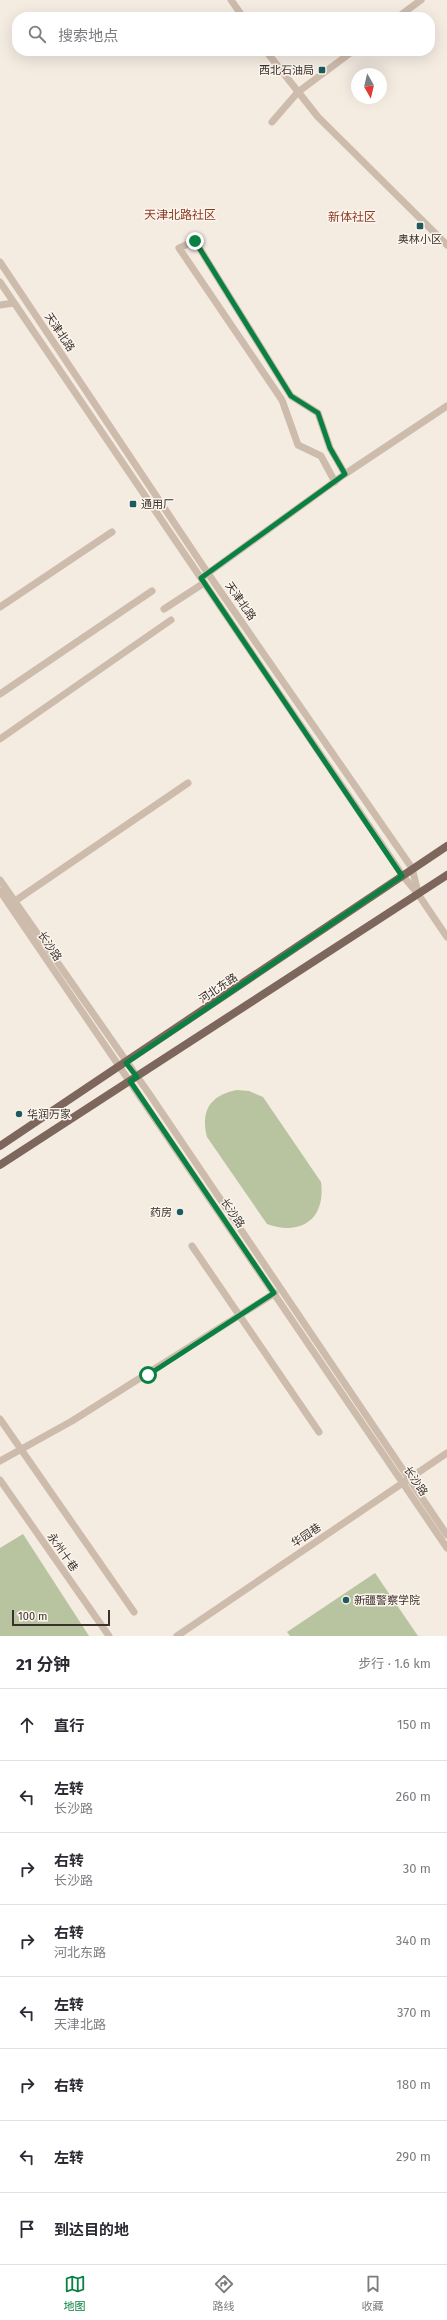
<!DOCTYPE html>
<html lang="zh">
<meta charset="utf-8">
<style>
body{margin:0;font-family:"Fira Sans","Noto Sans SC",sans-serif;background:#f7f7f7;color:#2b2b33}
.compass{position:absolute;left:351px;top:68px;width:36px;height:36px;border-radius:50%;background:#fff;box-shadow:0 4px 16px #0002;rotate:172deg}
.scale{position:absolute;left:12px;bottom:10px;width:98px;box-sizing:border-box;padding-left:4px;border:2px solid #3b302b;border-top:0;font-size:11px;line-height:14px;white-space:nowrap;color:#3b302b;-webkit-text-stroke:3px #fbf5ee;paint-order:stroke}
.stop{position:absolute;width:12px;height:12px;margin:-9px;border:3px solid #0b8043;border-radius:50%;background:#fff}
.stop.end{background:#0b8043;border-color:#fff;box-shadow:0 1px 4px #0008}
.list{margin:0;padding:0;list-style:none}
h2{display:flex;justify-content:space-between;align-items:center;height:52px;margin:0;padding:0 16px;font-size:17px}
h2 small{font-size:13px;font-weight:400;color:#7c7c81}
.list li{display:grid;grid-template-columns:26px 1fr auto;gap:12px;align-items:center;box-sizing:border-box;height:72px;padding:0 16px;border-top:1px solid #e1e1e2}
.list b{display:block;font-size:15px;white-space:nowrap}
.list p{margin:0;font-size:13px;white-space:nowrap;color:#7c7c81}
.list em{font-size:13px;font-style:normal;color:#7c7c81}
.icon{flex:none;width:22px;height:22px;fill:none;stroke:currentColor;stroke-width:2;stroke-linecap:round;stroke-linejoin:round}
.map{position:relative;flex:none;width:447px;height:1636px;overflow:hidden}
.search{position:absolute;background:#fff;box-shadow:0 4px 16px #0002;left:12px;right:12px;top:12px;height:44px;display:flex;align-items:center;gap:10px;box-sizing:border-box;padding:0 14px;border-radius:16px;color:#7c7c81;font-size:15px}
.sheet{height:628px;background:#fff}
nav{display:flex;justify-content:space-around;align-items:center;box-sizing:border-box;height:56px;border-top:1px solid #e1e1e2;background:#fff;font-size:11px;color:#7c7c81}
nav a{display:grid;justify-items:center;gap:2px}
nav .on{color:#0b8043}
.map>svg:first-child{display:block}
.green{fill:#b8c4a0}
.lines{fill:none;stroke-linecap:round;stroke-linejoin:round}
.minor{stroke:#cdbbac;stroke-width:7}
.major{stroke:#7d675c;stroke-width:8}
.route{stroke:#0b8043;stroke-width:5}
.poi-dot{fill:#1f5a5e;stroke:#fbf5ee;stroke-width:1.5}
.labels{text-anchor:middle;stroke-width:3;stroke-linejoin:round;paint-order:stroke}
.poi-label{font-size:11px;fill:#3b302b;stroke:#fbf5ee;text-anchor:start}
.street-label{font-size:11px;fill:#3b302b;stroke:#fbf5ee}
.neighbourhood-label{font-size:12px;fill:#8c3b22;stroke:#fbf5ee}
</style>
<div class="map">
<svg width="447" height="1636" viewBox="0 0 447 1636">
<rect width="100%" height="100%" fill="#f4ebe1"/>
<!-- green -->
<g class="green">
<path d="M237,1090L249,1091L263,1097L321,1182C326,1220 300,1236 267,1224L207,1137C200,1110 211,1095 237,1090Z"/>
<path d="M23,1534L89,1636H0V1548Z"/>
<path d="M375,1573L418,1636H290L287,1632Z"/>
</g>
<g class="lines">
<!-- minor -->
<g class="minor">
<path d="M231,0L243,17"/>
<path d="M398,17L421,0"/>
<path d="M266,51L318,117L447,245"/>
<path d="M272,122L298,92L353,51"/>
<path d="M0,262L207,572L412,868L418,892"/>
<path d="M0,282L403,876L418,894L447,937"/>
<path d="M0,305L14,303"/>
<path d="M335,482L321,456L298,445L282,400L179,248L195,241L291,396L318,413L330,448L345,474"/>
<path d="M204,576L345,474L447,406"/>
<path d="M0,607L112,532"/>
<path d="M164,609L204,583"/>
<path d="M0,694L152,591"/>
<path d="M0,739L171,620"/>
<path d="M0,880L150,1095L447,1535"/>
<path d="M0,891L447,1548"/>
<path d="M15,901L188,783"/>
<path d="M192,1246L319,1432"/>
<path d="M0,1419L134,1612"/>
<path d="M0,1461L72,1421L275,1293"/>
<path d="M0,1480L109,1636"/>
<path d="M177,1636L447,1453"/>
</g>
<!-- major -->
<g class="major">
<path d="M0,1146L447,846"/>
<path d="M0,1165L447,875"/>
</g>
</g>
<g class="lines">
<!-- route -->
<path class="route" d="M148,1375L274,1293L130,1081L137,1077L126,1063L402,876L201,578L345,474L330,448L318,413L291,396L195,241"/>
</g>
<!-- markers -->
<g class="poi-dot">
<rect x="318" y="66" width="8" height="8" rx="2"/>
<rect x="416" y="222" width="8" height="8" rx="2"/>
<rect x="129" y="500" width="8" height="8" rx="2"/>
<circle cx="19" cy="1114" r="4"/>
<circle cx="180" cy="1212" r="4"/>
<circle cx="346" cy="1600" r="4"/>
</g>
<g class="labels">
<!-- poi labels -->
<g class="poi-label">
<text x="314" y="74" text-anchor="end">西北石油局</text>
<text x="420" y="243" text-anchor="middle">奥林小区</text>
<text x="141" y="508">通用厂</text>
<text x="27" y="1118">华润万家</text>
<text x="172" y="1216" text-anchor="end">药房</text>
<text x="354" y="1604">新疆警察学院</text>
</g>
<!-- street labels -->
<g class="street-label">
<text transform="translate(60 332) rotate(56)" y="4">天津北路</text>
<text transform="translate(241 601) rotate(55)" y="4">天津北路</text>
<text transform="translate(50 946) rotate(56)" y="4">长沙路</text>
<text transform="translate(218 988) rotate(-34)" y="4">河北东路</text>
<text transform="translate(233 1213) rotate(56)" y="4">长沙路</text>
<text transform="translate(416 1481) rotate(56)" y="4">长沙路</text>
<text transform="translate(306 1535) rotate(-34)" y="4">华园巷</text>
<text transform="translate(63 1552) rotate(55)" y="4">永州十巷</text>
</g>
<!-- neighbourhood labels -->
<g class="neighbourhood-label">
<text x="180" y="219">天津北路社区</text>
<text x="352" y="221">新体社区</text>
</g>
</g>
</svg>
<svg class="compass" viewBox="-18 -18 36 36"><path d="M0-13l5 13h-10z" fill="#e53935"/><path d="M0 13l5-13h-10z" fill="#7c7c81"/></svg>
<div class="scale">100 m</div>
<div class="stop" style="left:148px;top:1375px"></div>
<div class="stop end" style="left:195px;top:241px"></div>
<div class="search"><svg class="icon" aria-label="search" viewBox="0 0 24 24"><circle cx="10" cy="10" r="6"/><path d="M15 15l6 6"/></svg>搜索地点</div>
</div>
<section class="sheet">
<h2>21 分钟<small>步行 · 1.6 km</small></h2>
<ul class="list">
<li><svg class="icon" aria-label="ahead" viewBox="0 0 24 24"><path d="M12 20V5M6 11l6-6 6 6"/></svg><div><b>直行</b></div><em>150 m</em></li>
<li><svg class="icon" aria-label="left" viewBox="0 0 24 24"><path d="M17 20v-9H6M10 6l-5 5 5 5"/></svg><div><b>左转</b><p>长沙路</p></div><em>260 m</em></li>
<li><svg class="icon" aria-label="right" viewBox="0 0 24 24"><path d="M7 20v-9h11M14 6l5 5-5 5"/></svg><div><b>右转</b><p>长沙路</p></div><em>30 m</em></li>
<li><svg class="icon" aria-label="right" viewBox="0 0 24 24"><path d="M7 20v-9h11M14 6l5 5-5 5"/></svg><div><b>右转</b><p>河北东路</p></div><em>340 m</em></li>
<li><svg class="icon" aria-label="left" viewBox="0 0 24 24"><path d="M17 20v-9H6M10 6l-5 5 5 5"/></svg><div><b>左转</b><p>天津北路</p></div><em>370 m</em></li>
<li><svg class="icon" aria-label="right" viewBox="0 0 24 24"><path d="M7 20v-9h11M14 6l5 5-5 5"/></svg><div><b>右转</b></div><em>180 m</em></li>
<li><svg class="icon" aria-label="left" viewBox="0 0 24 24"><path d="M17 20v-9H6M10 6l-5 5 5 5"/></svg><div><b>左转</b></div><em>290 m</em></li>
<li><svg class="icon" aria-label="arrive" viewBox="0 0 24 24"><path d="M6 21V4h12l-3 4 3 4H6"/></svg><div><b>到达目的地</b></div></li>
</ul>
</section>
<nav>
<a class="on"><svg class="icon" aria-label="map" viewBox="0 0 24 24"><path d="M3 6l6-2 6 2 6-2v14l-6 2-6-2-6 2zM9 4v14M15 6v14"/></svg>地图</a>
<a><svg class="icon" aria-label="directions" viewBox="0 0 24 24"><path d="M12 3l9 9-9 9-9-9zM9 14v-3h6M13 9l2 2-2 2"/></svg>路线</a>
<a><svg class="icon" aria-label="saved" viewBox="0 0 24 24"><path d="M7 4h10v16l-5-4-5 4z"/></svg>收藏</a>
</nav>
